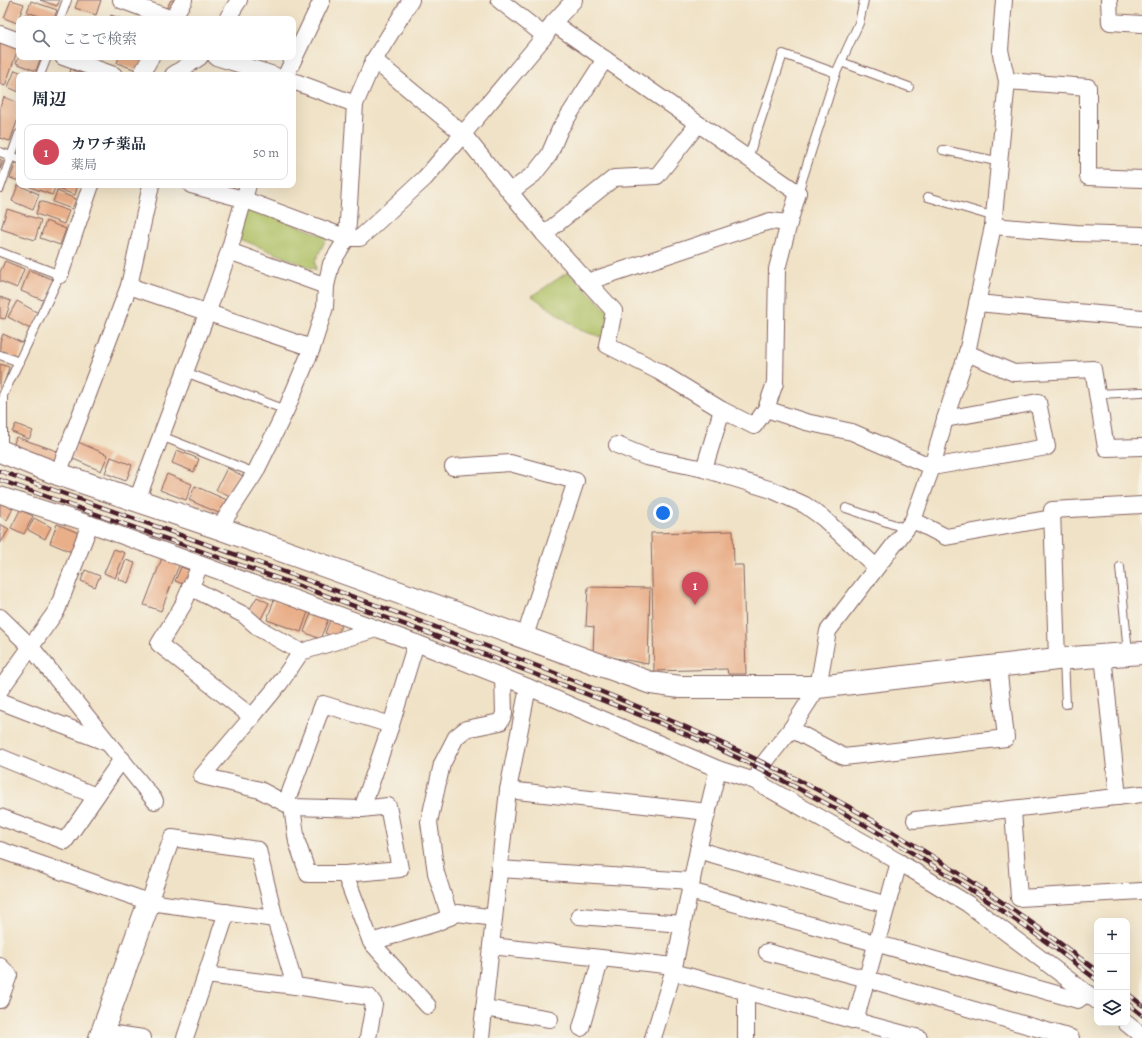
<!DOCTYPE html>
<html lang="ja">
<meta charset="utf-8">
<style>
body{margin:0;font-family:Alegreya,"Noto Serif JP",serif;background:#f6f6f7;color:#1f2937}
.controls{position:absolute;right:12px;bottom:12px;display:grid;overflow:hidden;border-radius:8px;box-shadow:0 4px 16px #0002}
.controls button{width:36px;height:36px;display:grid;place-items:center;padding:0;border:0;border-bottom:1px solid #e0e1e3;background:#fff;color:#1f2937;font:20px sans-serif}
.you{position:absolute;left:663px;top:513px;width:14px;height:14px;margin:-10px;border:3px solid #fff;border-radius:50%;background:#1a73e8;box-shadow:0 0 0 6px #1a73e833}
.badge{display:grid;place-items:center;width:26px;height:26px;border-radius:50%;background:#d1495b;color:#fff;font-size:13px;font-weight:700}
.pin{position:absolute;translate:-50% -33px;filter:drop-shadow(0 1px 2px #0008)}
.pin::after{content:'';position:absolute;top:21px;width:14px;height:12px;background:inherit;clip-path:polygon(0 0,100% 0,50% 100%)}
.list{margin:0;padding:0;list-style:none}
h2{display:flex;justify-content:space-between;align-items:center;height:52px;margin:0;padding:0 16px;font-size:17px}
h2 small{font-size:13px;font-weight:400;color:#747a83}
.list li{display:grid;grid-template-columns:26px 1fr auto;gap:12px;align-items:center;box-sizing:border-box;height:56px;margin:0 8px 8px;padding:0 8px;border:1px solid #e0e1e3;border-radius:8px}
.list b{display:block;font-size:15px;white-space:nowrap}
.list p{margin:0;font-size:13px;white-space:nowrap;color:#747a83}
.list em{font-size:13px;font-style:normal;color:#747a83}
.icon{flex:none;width:22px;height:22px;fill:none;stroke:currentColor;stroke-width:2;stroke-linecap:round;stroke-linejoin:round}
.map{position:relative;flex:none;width:1142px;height:1038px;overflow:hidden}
.search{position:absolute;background:#fff;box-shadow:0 4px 16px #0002;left:16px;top:16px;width:280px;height:44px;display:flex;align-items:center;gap:10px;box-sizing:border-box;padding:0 14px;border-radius:8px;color:#747a83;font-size:15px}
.panel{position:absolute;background:#fff;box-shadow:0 4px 16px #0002;left:16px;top:72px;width:280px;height:116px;border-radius:8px}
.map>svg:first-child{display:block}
.green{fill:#adbf62;stroke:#7c6f46}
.building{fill:#e9af89}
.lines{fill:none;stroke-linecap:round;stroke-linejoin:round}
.lane-casing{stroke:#846361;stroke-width:10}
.street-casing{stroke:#846361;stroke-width:18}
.secondary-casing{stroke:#846361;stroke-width:24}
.lane{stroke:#fff;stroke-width:8}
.street{stroke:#fff;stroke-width:16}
.secondary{stroke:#fff;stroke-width:22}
.rail-casing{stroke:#4a1f2b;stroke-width:4.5}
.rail{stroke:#f7f3e8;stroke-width:3;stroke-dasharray:9;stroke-linecap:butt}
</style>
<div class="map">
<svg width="1142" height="1038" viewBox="0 0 1142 1038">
<rect width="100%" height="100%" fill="#f7f3e8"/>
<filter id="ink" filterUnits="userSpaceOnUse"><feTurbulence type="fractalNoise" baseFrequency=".025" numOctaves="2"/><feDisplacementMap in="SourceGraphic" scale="8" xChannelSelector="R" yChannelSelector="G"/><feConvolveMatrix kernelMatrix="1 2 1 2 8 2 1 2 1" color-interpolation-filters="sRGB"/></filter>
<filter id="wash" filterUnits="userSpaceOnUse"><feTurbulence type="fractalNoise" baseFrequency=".012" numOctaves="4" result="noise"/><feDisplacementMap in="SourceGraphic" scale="16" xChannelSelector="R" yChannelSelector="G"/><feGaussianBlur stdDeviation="0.9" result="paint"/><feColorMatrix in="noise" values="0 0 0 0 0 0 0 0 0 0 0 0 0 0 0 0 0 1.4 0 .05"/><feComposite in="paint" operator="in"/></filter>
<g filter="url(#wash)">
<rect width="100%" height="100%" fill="#f0e2c6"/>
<!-- green -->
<g class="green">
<path d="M239,203L327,237L315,261L316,270L228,234Z"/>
<path d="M568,272L609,312L604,338L580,330L532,296Z"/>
</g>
<g id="blocks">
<!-- building -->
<g class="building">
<path d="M11,0L24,4L17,23L4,18Z"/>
<path d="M40,0H60L57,6Z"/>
<path d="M78,0H101L96,15L75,8Z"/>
<path d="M171,0H179L172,13L166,9Z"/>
<path d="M31,1L57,10L54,19H48L27,12Z"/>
<path d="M25,14L37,19H23Z"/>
<path d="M111,15L122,19H110Z"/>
<path d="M0,38L19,46L5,86L0,84Z"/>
<path d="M19,57H41L36,71L16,63Z"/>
<path d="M119,57H144L139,71L117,63Z"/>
<path d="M71,69L85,75H69Z"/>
<path d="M15,70L27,75H19V92L8,87Z"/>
<path d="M4,97L19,103V116L10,141L0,138V107Z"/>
<path d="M0,159L3,161L0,169Z"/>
<path d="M16,162L19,163V181L10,178Z"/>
<path d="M18,185L39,194L33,210L12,201Z"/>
<path d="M30,185H56L52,195L30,187Z"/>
<path d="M59,185H78L75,195L58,189Z"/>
<path d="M57,191L76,199L72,209L53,202Z"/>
<path d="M40,201L69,211L64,224L36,214Z"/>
<path d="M7,209L41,220L35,240L1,229Z"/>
<path d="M46,221L66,229L60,245L40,238Z"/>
<path d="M5,261L24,269L17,288L0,281V272Z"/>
<path d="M29,270L54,280L45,301L21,291Z"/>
<path d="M0,297L11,301L5,319L0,318Z"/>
<path d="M17,301L40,314L32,330L8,317Z"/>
<path d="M3,334L25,344L18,360L0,352V342Z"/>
<path d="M0,364L9,367L2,391L0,390Z"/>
<path d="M16,424L33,431L29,439L12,432Z"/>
<path d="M16,437L57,451L53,464L12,450Z"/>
<path d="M78,442L108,455L101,471L71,458Z"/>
<path d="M177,450L199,459L194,472L172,463Z"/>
<path d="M111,457L132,465L126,481L105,473Z"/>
<path d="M227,468L243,476L232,498L216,490Z"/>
<path d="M167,474L192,484L186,500L160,490Z"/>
<path d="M195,486L227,500L221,514L189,500Z"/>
<path d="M0,502L13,508L7,520L0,516Z"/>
<path d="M20,510L33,516L24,534L11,528Z"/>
<path d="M34,518L51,527L45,539L28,530Z"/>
<path d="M0,524L9,529L0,544Z"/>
<path d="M57,524L81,534L74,553L50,543Z"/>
<path d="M733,531L734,565H743L746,674H728L727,669L654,671L651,533Z"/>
<path d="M114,549L125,553L115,578L104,573Z"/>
<path d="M162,558L179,565L161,611L144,605Z"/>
<path d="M126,560L135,563L128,583L118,579Z"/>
<path d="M181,567L193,572L188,586L175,581Z"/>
<path d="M85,570L100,576L95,587L81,581Z"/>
<path d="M588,587L650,588L648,664L593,654L594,627L586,626Z"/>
<path d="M257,597L269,603L261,619L248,612Z"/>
<path d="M274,600L308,612L301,632L267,620Z"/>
<path d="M311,613L328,620L320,639L304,632Z"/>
<path d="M331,618L342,623L336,638L325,633Z"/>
</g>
</g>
</g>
<g filter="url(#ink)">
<use href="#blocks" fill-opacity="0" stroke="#846361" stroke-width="1"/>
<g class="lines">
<!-- lane casing -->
<g class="lane-casing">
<g id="lane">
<path d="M60,19L67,0"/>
<path d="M841,62L909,87"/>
<path d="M836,73L859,23L864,0"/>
<path d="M40,75L47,57"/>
<path d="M943,150L1001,162"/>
<path d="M0,152L19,159"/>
<path d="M748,158L783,54L836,73L798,193"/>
<path d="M0,188L19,134"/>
<path d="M928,197L995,217"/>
<path d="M0,252L60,275L3,395V451"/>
<path d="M0,355L19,362"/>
<path d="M185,372L286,410"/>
<path d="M1097,394L1142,392"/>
<path d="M161,436L255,473"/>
<path d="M846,508L907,529"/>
<path d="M1120,567L1128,653"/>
<path d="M1064,659L1066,704"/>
</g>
</g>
<!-- street casing -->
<g class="street-casing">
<g id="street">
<path d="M121,0L172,19"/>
<path d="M499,0L545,36"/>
<path d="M574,0L553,23L545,36L463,134L544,234L614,311L607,345L658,371L722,410L754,426L766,409L806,422L852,432L932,467L1047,447L1038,402L945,419"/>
<path d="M1109,0L1110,22L1142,24"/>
<path d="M172,19L184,0"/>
<path d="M227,19L239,0"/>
<path d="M553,23L798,193L789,223L770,221L587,282"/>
<path d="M0,34L19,41"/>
<path d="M63,57L114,75"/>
<path d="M216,57L274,75"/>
<path d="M141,75L151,57"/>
<path d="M173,75L200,57"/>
<path d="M286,75L322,0"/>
<path d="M293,81L355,104"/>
<path d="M1007,81L1088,87V177L1142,179"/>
<path d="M191,185L243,199L347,238H360L425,178L463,134L374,60"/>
<path d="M510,192L534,174L549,155L560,129L605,59"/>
<path d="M993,226L1076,233L1142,235"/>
<path d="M544,234L614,178L657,176L698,124"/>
<path d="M229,251L326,286"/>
<path d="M60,275L91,185"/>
<path d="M129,286L312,348"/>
<path d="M977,303L1142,318"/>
<path d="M967,353L1014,373L1093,369L1106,448L1142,447"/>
<path d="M766,409L775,383L777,269L789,223"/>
<path d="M617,445L646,457L704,469L772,490L805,505L823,518L876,567"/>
<path d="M453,467L510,463L576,481L524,639"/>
<path d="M704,469L722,410"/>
<path d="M58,474L129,286L151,185"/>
<path d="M0,495L90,524L416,643L528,687L718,769L755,781L899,862L968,904L1097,1001"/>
<path d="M137,500L208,311L229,251L248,185"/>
<path d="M913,520L946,537L1052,518"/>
<path d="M219,528L255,473L286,410L312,348L325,307L326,286L331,264L347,238L355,104L374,60L411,0"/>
<path d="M200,565L183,605L159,644L252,717L202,776L260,790L292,807L362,809L391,725L416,643"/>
<path d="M190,587L244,615L260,629L301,652"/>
<path d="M0,617L31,647L155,801"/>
<path d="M1103,656L1118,797"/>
<path d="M1057,659L1052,510L1142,505"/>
<path d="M0,690L57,610L90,524"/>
<path d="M0,701L108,743"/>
<path d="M252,717L280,683L301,652L376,629"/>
<path d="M791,729L844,757L1006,738L998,665"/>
<path d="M0,757L96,796"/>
<path d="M755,781L764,763L791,729L818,687L828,631L913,520L932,467L945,419L967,353L993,226L1007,81L1000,50L1004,0"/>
<path d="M508,790L708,812"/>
<path d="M286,803L323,704L391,725"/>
<path d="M292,807L297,842L308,874H345L371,942L428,1006"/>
<path d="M1013,810L1019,898L1142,891"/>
<path d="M0,817L65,841L122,759"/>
<path d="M915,820L1142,794"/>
<path d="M0,850L149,902L275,919"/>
<path d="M698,850L887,905"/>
<path d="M499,869L692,881"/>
<path d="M345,874L400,869L388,806L362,809"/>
<path d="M690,891L1078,1000L1087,993"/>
<path d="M149,902L172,838L258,850L275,919L295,986L369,997L374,1004L368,1038"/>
<path d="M579,916L683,924"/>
<path d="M450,917L436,873L429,822L442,764L456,737L466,729L500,722L504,714L503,677"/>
<path d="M371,942L436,923L458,913L494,918"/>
<path d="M491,946L674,966"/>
<path d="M767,952L867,979L1071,1038"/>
<path d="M0,966L9,975L0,1000"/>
<path d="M673,972L919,1038"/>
<path d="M206,975L295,986"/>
<path d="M484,1008L550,1019"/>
<path d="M855,1021L899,862"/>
<path d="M1126,1023L1142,1036"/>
<path d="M581,1028L601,958"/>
<path d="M102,1032L143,1038"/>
<path d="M185,1038L227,912"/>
<path d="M481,1038L508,790L528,687"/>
<path d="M653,1038L673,972L698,850L718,769"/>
<path d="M746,1038V991"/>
</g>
</g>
<!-- secondary casing -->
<g class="secondary-casing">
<g id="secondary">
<path d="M0,451L58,474L219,528L651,683L680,687H818L1057,659L1142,653"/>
<path d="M100,1038L149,902"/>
</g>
</g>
<!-- lane -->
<use href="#lane" class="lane"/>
<!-- street -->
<use href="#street" class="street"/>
<!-- secondary -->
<use href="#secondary" class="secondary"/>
<!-- rail casing -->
<g class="rail-casing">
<g id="rail">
<path d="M0,471C160,528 322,584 481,644C576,681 670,718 762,762C880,818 992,891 1097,971"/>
<path d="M0,480C178,544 357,604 532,673C610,703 688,732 762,770C880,829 993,899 1097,980"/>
<path d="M1127,993L1142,1005"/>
<path d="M1127,1003L1142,1015"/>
</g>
</g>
<!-- rail -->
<use href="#rail" class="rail"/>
</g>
</g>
</svg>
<div class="controls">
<button>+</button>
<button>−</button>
<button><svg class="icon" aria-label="layers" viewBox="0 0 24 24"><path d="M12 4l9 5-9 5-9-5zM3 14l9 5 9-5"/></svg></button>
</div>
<div class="you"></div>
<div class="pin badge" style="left:695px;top:605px">1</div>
<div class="search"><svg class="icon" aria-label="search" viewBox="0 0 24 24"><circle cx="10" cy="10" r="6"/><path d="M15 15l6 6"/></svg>ここで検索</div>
<section class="panel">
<h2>周辺<small></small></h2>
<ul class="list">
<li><span class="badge">1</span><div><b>カワチ薬品</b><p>薬局</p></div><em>50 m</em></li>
</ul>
</section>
</div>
